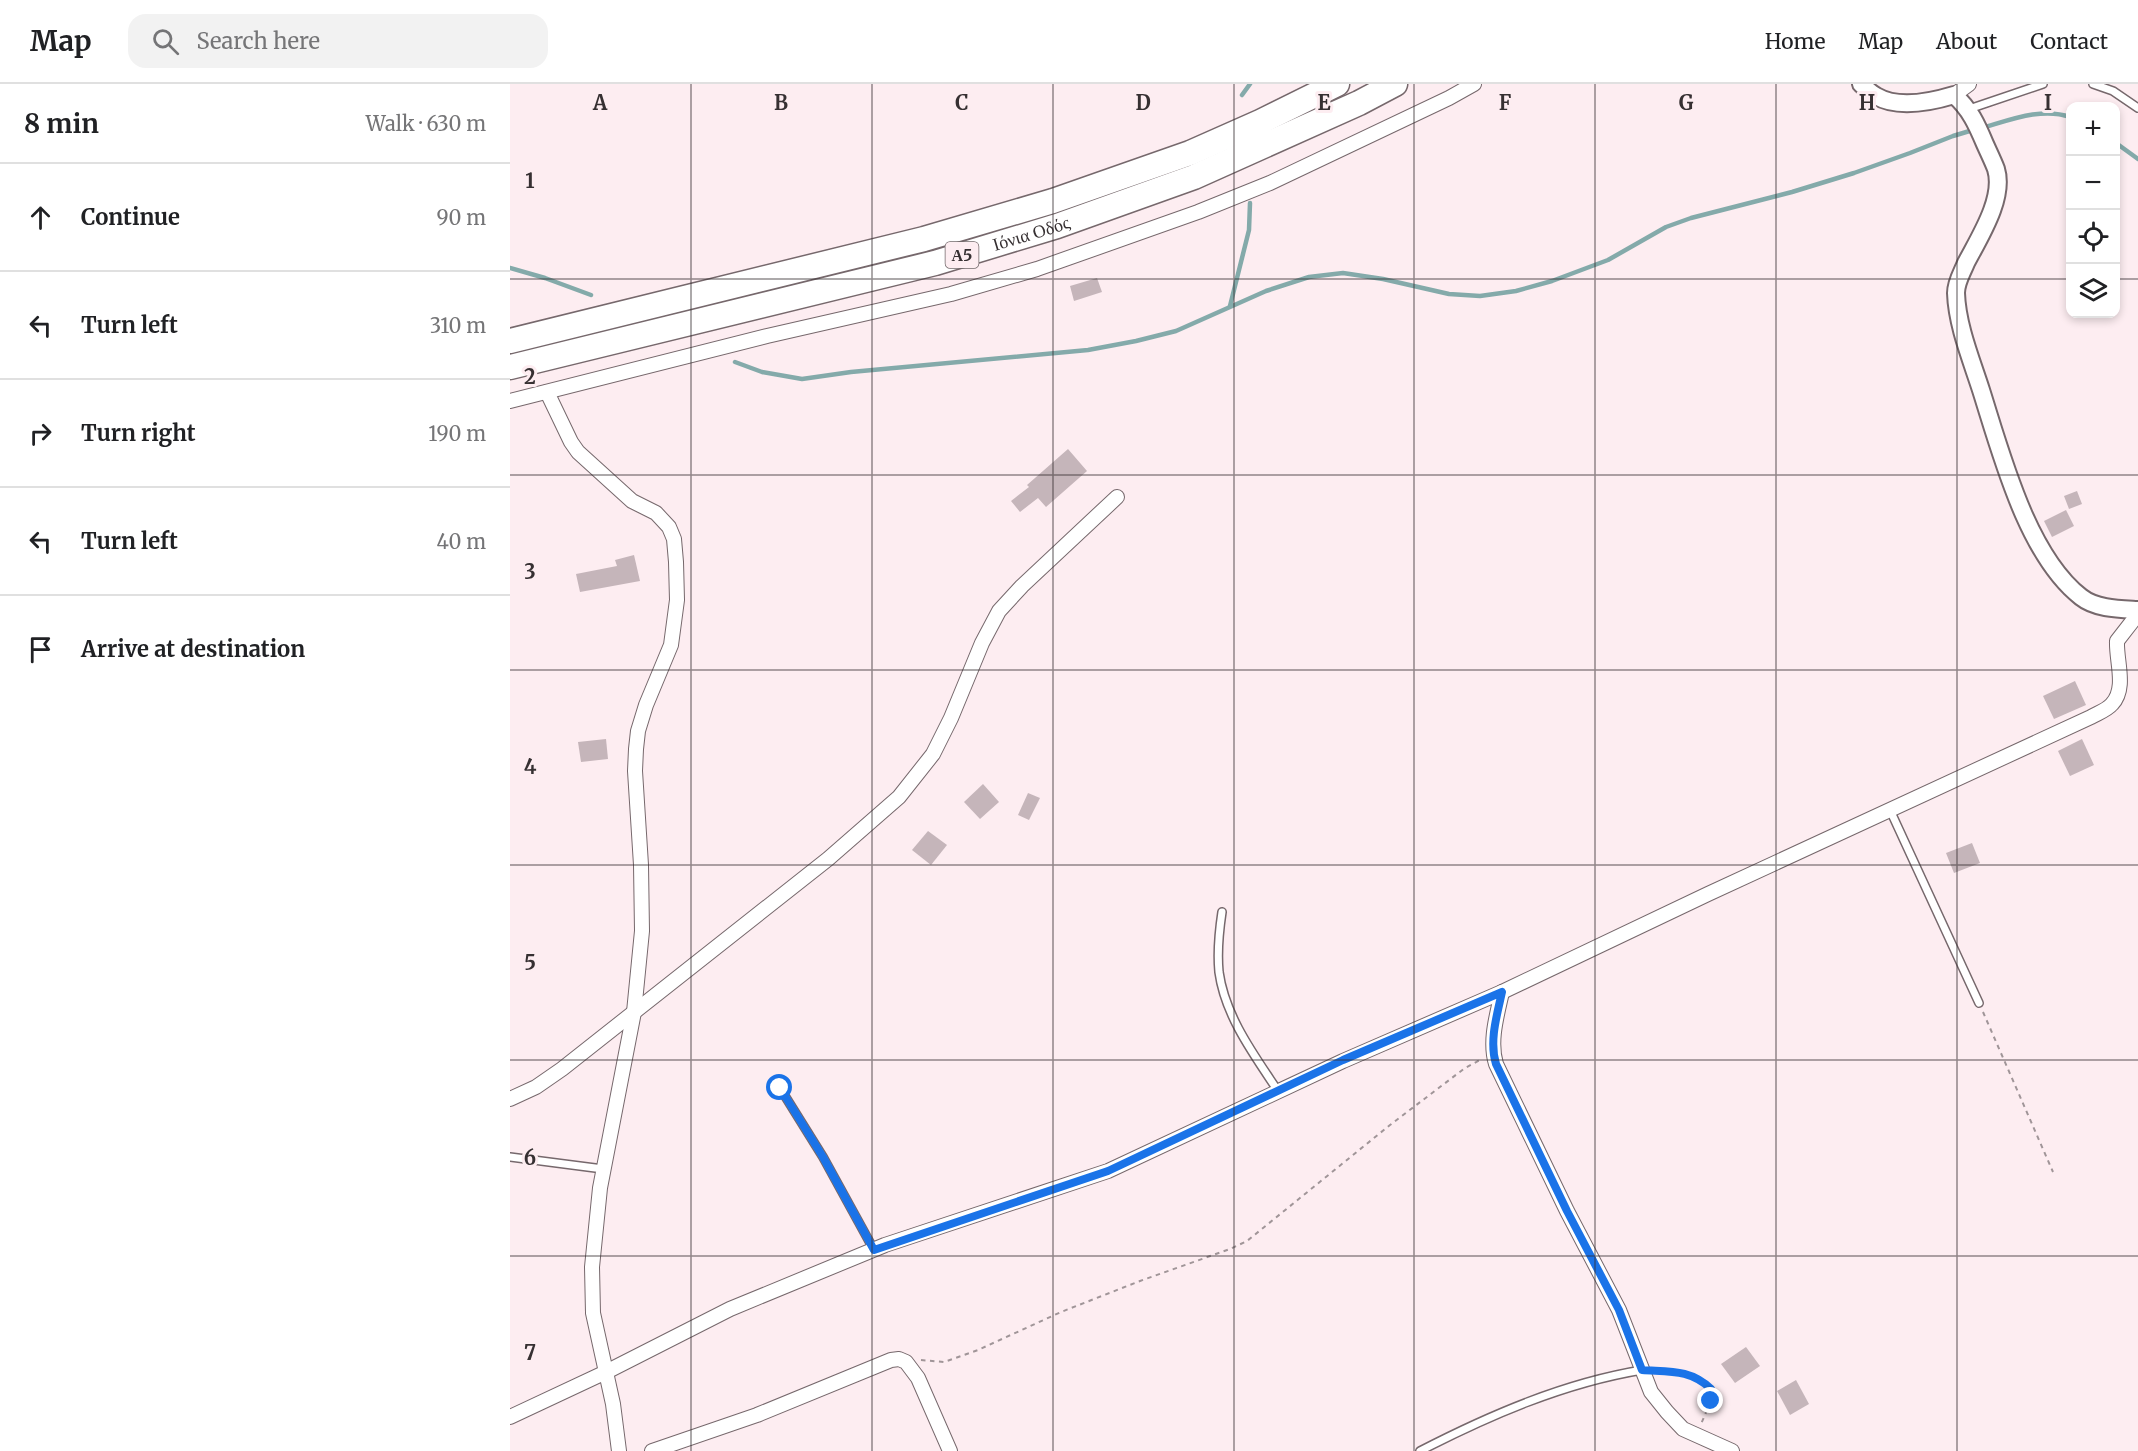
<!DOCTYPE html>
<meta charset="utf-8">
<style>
body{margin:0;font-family:Merriweather,serif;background:#f2f2f2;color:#202124}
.controls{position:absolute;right:18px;top:18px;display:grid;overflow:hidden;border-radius:12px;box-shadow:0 3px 9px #0003}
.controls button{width:54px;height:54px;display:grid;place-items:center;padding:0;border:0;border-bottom:2px solid #e0e0e0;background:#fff;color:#202124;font:30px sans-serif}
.stop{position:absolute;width:18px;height:18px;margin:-14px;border:4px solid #1a73e8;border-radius:50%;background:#fff}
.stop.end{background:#1a73e8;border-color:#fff;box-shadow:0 2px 6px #0008}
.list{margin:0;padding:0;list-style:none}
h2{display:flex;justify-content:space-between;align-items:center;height:78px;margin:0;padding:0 24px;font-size:26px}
h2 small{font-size:20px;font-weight:400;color:#757577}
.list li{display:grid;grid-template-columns:39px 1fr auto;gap:18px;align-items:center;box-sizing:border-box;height:108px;padding:0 24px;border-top:2px solid #e0e0e0}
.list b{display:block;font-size:22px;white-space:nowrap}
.list em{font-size:20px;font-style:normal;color:#757577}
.icon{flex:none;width:33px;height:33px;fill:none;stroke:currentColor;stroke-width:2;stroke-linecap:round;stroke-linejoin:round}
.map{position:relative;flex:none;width:1628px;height:1367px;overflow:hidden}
header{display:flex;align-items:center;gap:36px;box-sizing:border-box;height:84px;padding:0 30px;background:#fff;border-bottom:2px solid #e0e0e0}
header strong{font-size:28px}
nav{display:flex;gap:33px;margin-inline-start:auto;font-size:21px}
.search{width:420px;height:54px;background:#f2f2f2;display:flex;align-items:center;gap:15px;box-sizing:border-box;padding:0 21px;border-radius:18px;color:#757577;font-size:22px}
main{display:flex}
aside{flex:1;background:#fff}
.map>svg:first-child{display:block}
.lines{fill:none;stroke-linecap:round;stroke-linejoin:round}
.stream{stroke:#84aaaa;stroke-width:4.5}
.building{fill:#c5b5ba}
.service-casing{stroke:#76686c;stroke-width:10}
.minor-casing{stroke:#76686c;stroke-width:16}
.tertiary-casing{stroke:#76686c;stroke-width:20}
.motorway-casing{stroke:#76686c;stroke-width:27}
.path{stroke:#a09598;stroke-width:2;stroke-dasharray:4.5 4.5;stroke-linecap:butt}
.service{stroke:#fff;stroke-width:7}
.minor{stroke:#fff;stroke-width:14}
.tertiary{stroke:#fff;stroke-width:16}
.motorway{stroke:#fff;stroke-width:24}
.route{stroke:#1a73e8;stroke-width:8}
.grid{fill:none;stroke:#363032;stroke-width:1.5;stroke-opacity:0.55}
.labels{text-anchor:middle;stroke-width:6;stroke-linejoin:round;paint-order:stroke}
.shield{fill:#fdedf1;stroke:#72696b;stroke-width:1.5}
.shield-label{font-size:16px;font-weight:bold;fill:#363032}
.street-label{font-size:18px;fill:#363032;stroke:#fdedf1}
.grid-label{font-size:20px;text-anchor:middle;font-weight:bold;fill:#363032;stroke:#fdedf1;stroke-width:6;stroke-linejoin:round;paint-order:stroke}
</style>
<header>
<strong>Map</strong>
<div class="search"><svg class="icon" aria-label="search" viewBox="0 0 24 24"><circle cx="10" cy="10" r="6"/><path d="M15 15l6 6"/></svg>Search here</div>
<nav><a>Home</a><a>Map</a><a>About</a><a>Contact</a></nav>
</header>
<main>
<aside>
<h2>8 min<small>Walk · 630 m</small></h2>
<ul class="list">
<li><svg class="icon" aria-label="ahead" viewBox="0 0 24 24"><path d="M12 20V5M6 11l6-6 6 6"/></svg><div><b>Continue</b></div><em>90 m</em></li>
<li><svg class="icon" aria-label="left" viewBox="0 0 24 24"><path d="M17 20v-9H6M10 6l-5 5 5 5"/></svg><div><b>Turn left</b></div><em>310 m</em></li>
<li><svg class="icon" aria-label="right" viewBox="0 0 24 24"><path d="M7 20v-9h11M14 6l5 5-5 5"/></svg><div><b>Turn right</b></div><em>190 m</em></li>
<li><svg class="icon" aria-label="left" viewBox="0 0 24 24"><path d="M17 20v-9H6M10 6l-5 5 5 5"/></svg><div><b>Turn left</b></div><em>40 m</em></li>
<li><svg class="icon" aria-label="arrive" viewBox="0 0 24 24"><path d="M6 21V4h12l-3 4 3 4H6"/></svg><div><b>Arrive at destination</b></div></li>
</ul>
</aside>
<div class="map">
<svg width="1628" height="1367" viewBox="0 0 1628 1367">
<rect width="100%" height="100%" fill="#fdedf1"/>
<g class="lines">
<!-- stream -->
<g class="stream">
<path d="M732,11L740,0"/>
<path d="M1472,44C1500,36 1532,23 1560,33"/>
<path d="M1606,59L1628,75"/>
<path d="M0,184L35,194L81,211"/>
<path d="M720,222L739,146L740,119"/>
<path d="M225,278L252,288L292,295L341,288L578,266L626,257L666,247L756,207L799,193L833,189L873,195L939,210L970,212L1006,207L1042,197L1098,176L1156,143L1181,134L1282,108L1344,89L1400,69L1443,52L1463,46"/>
</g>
</g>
<!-- building -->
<g class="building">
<path d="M587,194L592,208L564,217L560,202Z"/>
<path d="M558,365L577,387L536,423L528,414L510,428L501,417L519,403L517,401Z"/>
<path d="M1567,407L1572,420L1559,425L1554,412Z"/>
<path d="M1556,426L1564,442L1542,453L1534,437Z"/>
<path d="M124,471L130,497L70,508L66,490L107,482L105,476Z"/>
<path d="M1565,597L1576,621L1544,635L1533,612Z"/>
<path d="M96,655L98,675L71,678L68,658Z"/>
<path d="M1572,655L1584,681L1560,692L1548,667Z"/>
<path d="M473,700L489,718L470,735L454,718Z"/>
<path d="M518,709L530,714L519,736L508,731Z"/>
<path d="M418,747L437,761L421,781L402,766Z"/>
<path d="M1462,759L1470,779L1444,789L1436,769Z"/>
<path d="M1236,1263L1250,1282L1225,1299L1211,1280Z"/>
<path d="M1286,1296L1299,1320L1280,1331L1267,1307Z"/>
</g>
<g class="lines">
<!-- service casing -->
<g class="service-casing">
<g id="service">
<path d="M1583,0L1603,7L1628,24"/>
<path d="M1459,25L1533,0"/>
<path d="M1380,726L1469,919"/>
<path d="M712,828C709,848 707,867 709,888C715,932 744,971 768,1007"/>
<path d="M270,1004L313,1073L364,1166"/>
<path d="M0,1073L93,1085"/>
<path d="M910,1367C980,1331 1054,1299 1132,1286"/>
</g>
</g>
<!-- minor casing -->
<g class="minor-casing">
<g id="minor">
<path d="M1444,11L1459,0"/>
<path d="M37,308L61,358L68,368L122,417L146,429L159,443L164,455L166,478L167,516L161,561L136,621L128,647L126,665L125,687L131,781L132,847L124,928L90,1104L82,1183L83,1229L103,1320L109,1367"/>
<path d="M0,317L257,252L441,210L527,185L688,128L760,99L939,14L964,0"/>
<path d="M992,908C987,931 979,957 986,980L1057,1127L1109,1226L1141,1308L1157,1328L1173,1345L1222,1367"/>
<path d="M0,1015L26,1003L52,985L318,775L389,713L423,670L441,634L472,559L489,527L512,502L607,413"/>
<path d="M0,1333L96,1288L220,1225L375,1161L598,1087L833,977L992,908L1198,810L1581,633C1588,629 1597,626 1602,620C1617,604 1606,577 1607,557L1628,530"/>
<path d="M142,1367L247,1331L381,1276L389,1275L396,1278L408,1294L440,1367"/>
</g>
</g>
<!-- tertiary casing -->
<g class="tertiary-casing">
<path id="tertiary" d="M1351,0C1356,4 1360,9 1366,12C1388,25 1421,18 1444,11C1460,25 1467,41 1475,60C1479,69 1483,77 1486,85C1495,114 1469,154 1456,179C1452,189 1446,198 1446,209C1447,241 1461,275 1471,306C1491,369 1517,471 1571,513C1586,525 1610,525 1628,526"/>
</g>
<!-- motorway casing -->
<g class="motorway-casing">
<g id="motorway">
<path d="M0,257L414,155L543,117L680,69L750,38L827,0"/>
<path id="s1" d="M0,283L425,179L547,142L684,93L849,19L885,0"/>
</g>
</g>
<!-- path -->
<g class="path">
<path d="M1473,928L1543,1088"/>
<path d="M411,1276L434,1278L468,1266L551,1228L630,1197L720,1165L737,1157L880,1041L955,984L970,976"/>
<path d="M1146,1287C1168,1288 1184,1289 1201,1305V1317L1191,1340"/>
</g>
<!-- service -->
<use href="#service" class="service"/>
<!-- minor -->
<use href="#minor" class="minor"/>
<!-- tertiary -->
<use href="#tertiary" class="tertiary"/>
<!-- motorway -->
<use href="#motorway" class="motorway"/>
</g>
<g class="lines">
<!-- route -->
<path class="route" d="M270,1004L313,1073L364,1166L598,1087L833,976L992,908C987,931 979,957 986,980L1057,1127L1109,1226L1132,1286C1159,1288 1180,1285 1201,1305V1317"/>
</g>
<!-- grid -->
<path class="grid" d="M181,0V1367M362,0V1367M543,0V1367M724,0V1367M904,0V1367M1085,0V1367M1266,0V1367M1447,0V1367M0,195H1560M1606,195H1628M0,391H1628M0,586H1628M0,781H1628M0,976H1628M0,1172H1628"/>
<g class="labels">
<!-- shield labels -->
<rect class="shield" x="435.5" y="158" width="33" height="26" rx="4.5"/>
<g class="shield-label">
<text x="452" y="177">Α5</text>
</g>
<!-- street labels -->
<g class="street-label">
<text dy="6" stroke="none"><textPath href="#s1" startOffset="538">Ιόνια Οδός</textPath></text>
</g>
</g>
<g class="grid-label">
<text x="90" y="26">A</text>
<text x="271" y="26">B</text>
<text x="452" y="26">C</text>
<text x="633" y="26">D</text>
<text x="814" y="26">E</text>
<text x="995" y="26">F</text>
<text x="1176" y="26">G</text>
<text x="1357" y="26">H</text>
<text x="1538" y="26">I</text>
<text x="20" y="104">1</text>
<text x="20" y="300">2</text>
<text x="20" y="495">3</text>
<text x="20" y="690">4</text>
<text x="20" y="886">5</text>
<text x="20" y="1081">6</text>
<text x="20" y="1276">7</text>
</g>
</svg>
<div class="controls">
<button>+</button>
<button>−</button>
<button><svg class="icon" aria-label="locate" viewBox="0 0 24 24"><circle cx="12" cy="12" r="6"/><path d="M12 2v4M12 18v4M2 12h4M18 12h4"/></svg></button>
<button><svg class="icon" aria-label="layers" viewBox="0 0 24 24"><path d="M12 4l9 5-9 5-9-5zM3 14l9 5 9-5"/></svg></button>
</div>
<div class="stop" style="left:270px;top:1004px"></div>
<div class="stop end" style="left:1201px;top:1317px"></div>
</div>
</main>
